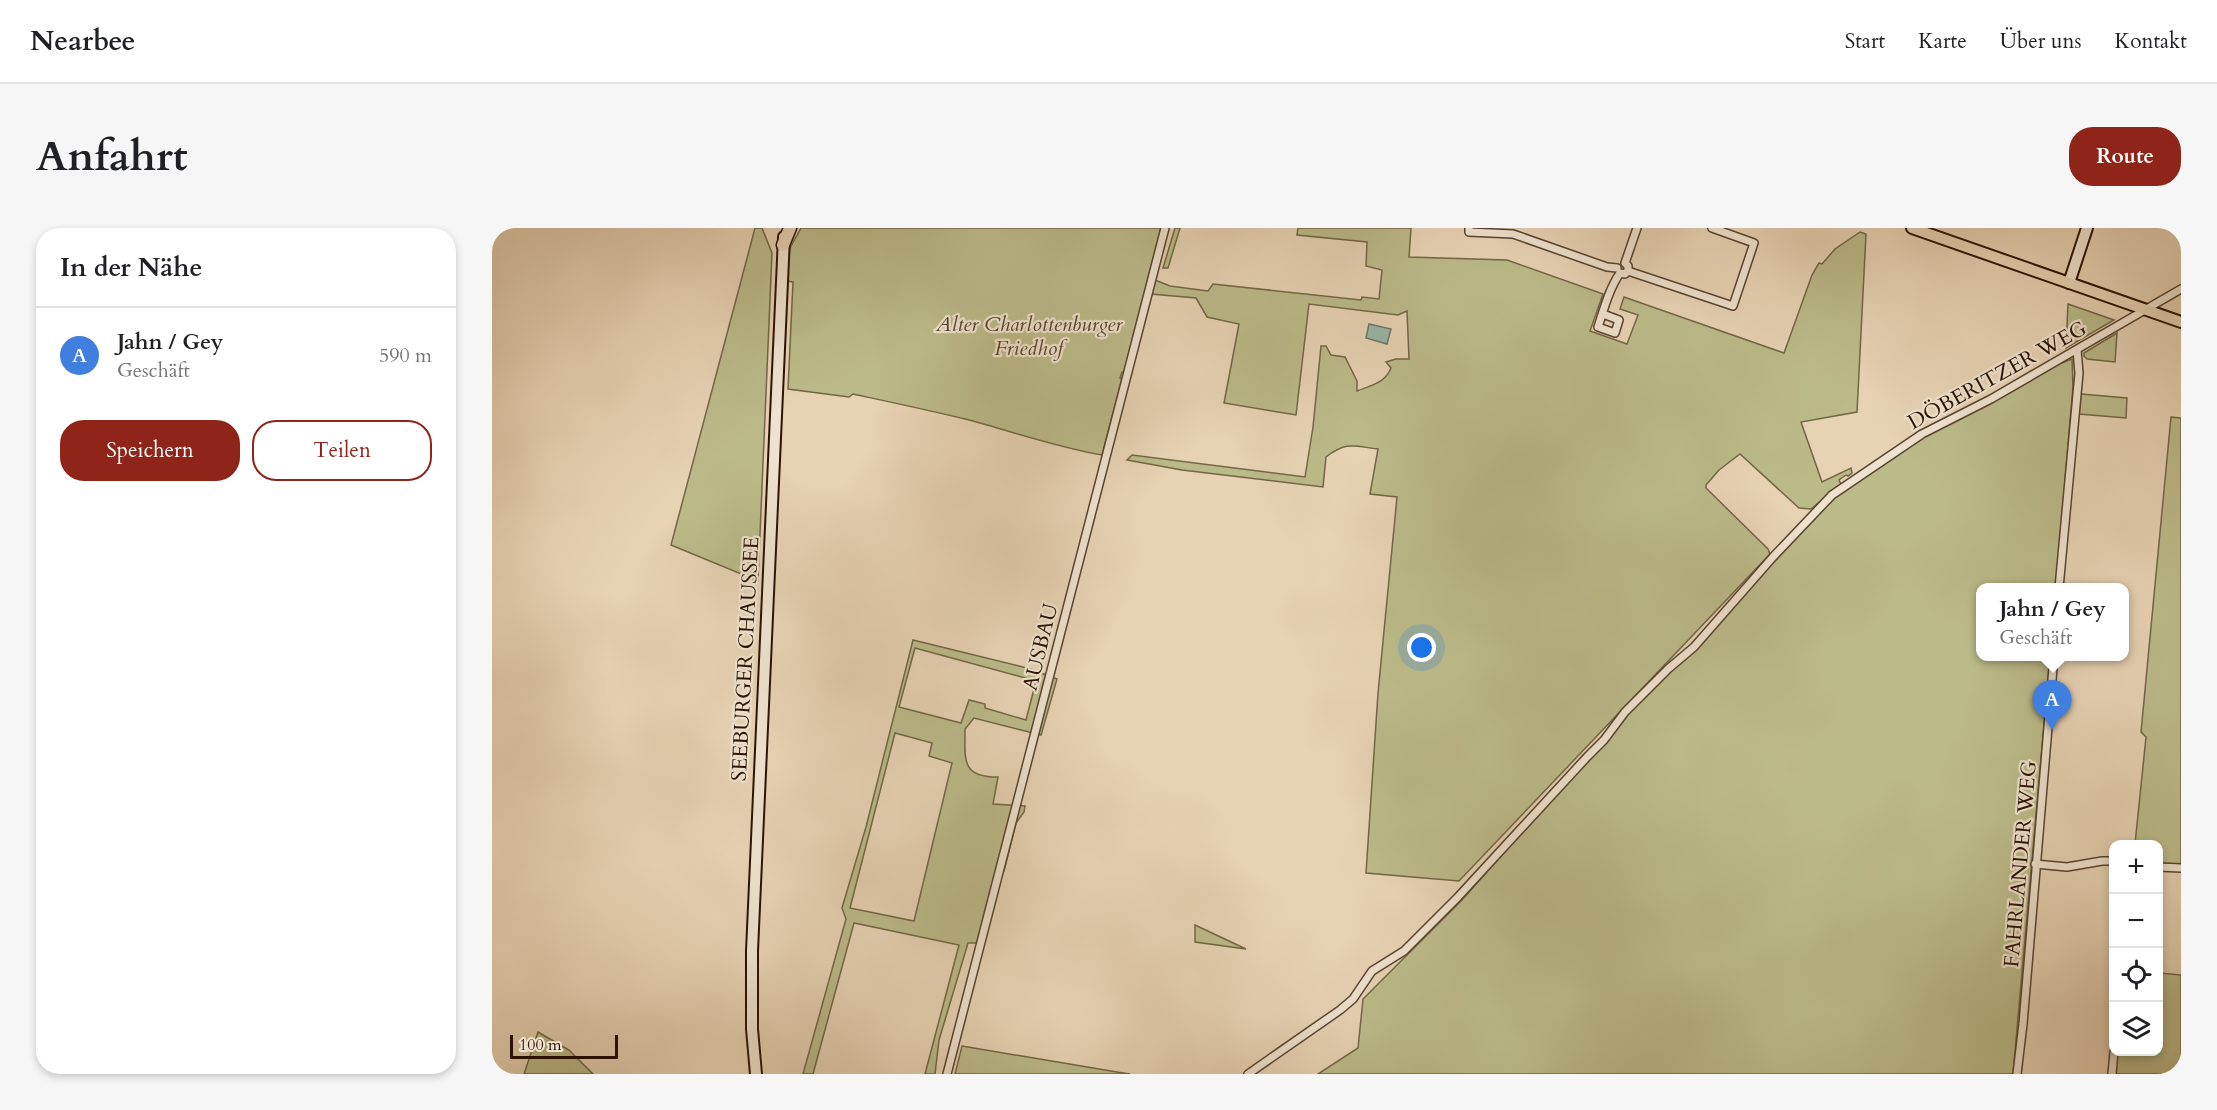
<!DOCTYPE html>
<html lang="de">
<meta charset="utf-8">
<style>
body{margin:0;font-family:Cardo,serif;background:#f6f6f6;color:#202124}
.controls{position:absolute;right:18px;bottom:18px;display:grid;overflow:hidden;border-radius:12px;box-shadow:0 3px 9px #0003}
.controls button{width:54px;height:54px;display:grid;place-items:center;padding:0;border:0;border-bottom:2px solid #e0e0e0;background:#fff;color:#202124;font:30px sans-serif}
.scale{position:absolute;left:18px;bottom:15px;width:108px;box-sizing:border-box;padding-left:6px;border:3px solid #2b1205;border-top:0;font-size:16px;line-height:21px;white-space:nowrap;color:#2b1205;-webkit-text-stroke:4px #efe2ce;paint-order:stroke}
.you{position:absolute;left:930px;top:420px;width:21px;height:21px;margin:-15px;border:4px solid #fff;border-radius:50%;background:#1a73e8;box-shadow:0 0 0 9px #1a73e833}
.badge{display:grid;place-items:center;width:39px;height:39px;border-radius:50%;background:#8f2418;color:#fff;font-size:20px;font-weight:700}
.pin{position:absolute;translate:-50% -50px;filter:drop-shadow(0 2px 3px #0008)}
.pin::after{content:'';position:absolute;top:32px;width:21px;height:18px;background:inherit;clip-path:polygon(0 0,100% 0,50% 100%)}
.popup{position:absolute;left:1484px;top:355px;width:153px;height:78px;box-sizing:border-box;display:grid;place-content:center;border-radius:12px;background:#fff;filter:drop-shadow(0 2px 4px #0005);font-size:20px;white-space:nowrap;color:#757577}
.popup b{font-size:22px;color:#202124}
.popup::after{content:'';position:absolute;left:50%;top:100%;margin-left:-12px;border:12px solid transparent;border-top-color:#fff}
.list{margin:0;padding:0;list-style:none}
h2{display:flex;justify-content:space-between;align-items:center;height:78px;margin:0;padding:0 24px;font-size:26px}
h2 small{font-size:20px;font-weight:400;color:#757577}
.list li{display:grid;grid-template-columns:39px 1fr auto;gap:18px;align-items:center;box-sizing:border-box;height:96px;padding:0 24px;border-top:2px solid #e0e0e0}
.list b{display:block;font-size:22px;white-space:nowrap}
.list p{margin:0;font-size:20px;white-space:nowrap;color:#757577}
.list em{font-size:20px;font-style:normal;color:#757577}
.actions{display:flex;gap:12px;padding:18px 24px}
.actions a{flex:1;padding:14px 0;border:2px solid #8f2418;border-radius:24px;text-align:center;font-size:21px;color:#8f2418}
.actions .main{background:#8f2418;color:#fff}
.icon{flex:none;width:33px;height:33px;fill:none;stroke:currentColor;stroke-width:2;stroke-linecap:round;stroke-linejoin:round}
.map{position:relative;flex:none;width:1689px;height:846px;overflow:hidden;border-radius:24px}
header{display:flex;align-items:center;gap:36px;box-sizing:border-box;height:84px;padding:0 30px;background:#fff;border-bottom:2px solid #e0e0e0}
header strong{font-size:28px}
nav{display:flex;gap:33px;margin-inline-start:auto;font-size:21px}
.intro{display:flex;align-items:center;justify-content:space-between;box-sizing:border-box;height:144px;padding:0 36px}
h1{margin:0;font-size:42px}
.button{padding:15px 27px;border-radius:24px;background:#8f2418;color:#fff;font-size:21px;font-weight:700}
main{display:flex;gap:36px;padding:0 36px}
aside{flex:1;background:#fff;border-radius:24px;box-shadow:0 3px 9px #0003}
.map>svg:first-child{display:block}
.green{fill:#bbba89;stroke:#736647;stroke-width:1.5;fill-rule:evenodd}
.water{fill:#98b8a8;stroke:#6c7667;stroke-width:1.5}
.lines{fill:none;stroke-linecap:round;stroke-linejoin:round}
.minor-casing{stroke:#5a4231;stroke-width:10}
.secondary-casing{stroke:#2b1205;stroke-width:14}
.primary-casing{stroke:#2b1205;stroke-width:14}
.trunk-casing{stroke:#2b1205;stroke-width:15}
.minor{stroke:#efe2ce;stroke-width:7}
.secondary{stroke:#efe2ce;stroke-width:10}
.primary{stroke:#e7d2b4;stroke-width:10}
.trunk{stroke:#e7d2b4;stroke-width:12}
.labels{text-anchor:middle;stroke-width:4.5;stroke-linejoin:round;paint-order:stroke}
.park-label{font-size:21px;font-style:italic;fill:#56442d;stroke:#efe2ce}
.street-label{font-size:21px;fill:#2b1205;stroke:#efe2ce}
</style>
<header>
<strong>Nearbee</strong>
<nav><a>Start</a><a>Karte</a><a>Über uns</a><a>Kontakt</a></nav>
</header>
<div class="intro"><h1>Anfahrt</h1><a class="button">Route</a></div>
<main>
<aside>
<h2>In der Nähe<small></small></h2>
<ul class="list">
<li><span class="badge" style="background:#3f7fe0">A</span><div><b>Jahn / Gey</b><p>Geschäft</p></div><em>590 m</em></li>
</ul>
<div class="actions"><a class="main">Speichern</a><a>Teilen</a></div>
</aside>
<div class="map">
<svg width="1689" height="846" viewBox="0 0 1689 846">
<rect width="100%" height="100%" fill="#e7d2b4"/>
<filter id="stains"><feTurbulence type="fractalNoise" baseFrequency=".00333" numOctaves="4"/><feColorMatrix values="0 0 0 0 .2 0 0 0 0 .09 0 0 0 0 .02 0 0 0 .5 -.17"/></filter>
<radialGradient id="worn" r=".72"><stop offset=".6" stop-color="#630" stop-opacity="0"/><stop offset="1" stop-color="#630" stop-opacity=".3"/></radialGradient>
<!-- green -->
<g class="green">
<path d="M263,0H270L280,25L266,353L179,317Z"/>
<path d="M309,0H669L632,144H630L628,150L630,151L610,227C564,219 519,203 473,191C436,182 398,174 361,166L357,169L296,161L301,54L295,53L298,20Z"/>
<path d="M683,0H688L676,40H671Z"/>
<path d="M806,0H919L917,29L1015,32L1111,66L1098,103L1135,116L1146,87L1128,81L1132,69L1292,125L1320,47L1327,35L1330,36L1343,21L1368,4L1374,6L1365,184L1309,194L1330,254L1359,240L1360,245L1356,248L1354,247L1347,252L1349,256L1319,281L1307,280L1248,226L1227,242L1214,257V260L1276,321L1278,326L967,653L874,645L886,465L905,269L878,266L886,221C861,218 855,213 834,229L831,259L690,242L635,232L640,227L813,249L821,199L829,118H834L839,127L853,129L865,153V163C880,157 893,155 899,140L894,134L904,131H917L915,83L906,87L817,76L804,187L732,175L747,96L715,89L704,70L659,66L663,52L678,58L716,63L721,56L869,72L870,69L887,71L890,42L874,38L875,14L805,7Z"/>
<path d="M1576,76L1622,92L1574,120Z"/>
<path d="M1625,105L1623,134L1595,131L1592,128V125Z"/>
<path d="M1580,131L1581,159L1564,359L1488,360V428L1558,429L1521,846H826L866,820L871,771L970,672L1135,485L1259,358L1345,266L1398,232L1430,208L1468,191L1564,137Z"/>
<path d="M1589,166L1635,170L1634,190L1587,186Z"/>
<path d="M1679,189L1689,190V637L1667,635L1666,616H1643L1654,509L1649,504Z"/>
<path d="M421,412L539,441L565,451L549,507L482,490L473,501C473,532 469,549 506,549L501,576L533,578L532,584L524,595L512,643L503,649L485,715H476L447,812L443,846H433L467,717L362,695L321,846H311L354,691L350,680L374,599ZM423,420L544,453L534,492L493,480V476L477,472L469,495L407,479ZM403,505L440,515L437,528L460,535L422,693L358,680Z"/>
<path d="M703,697L754,721L703,714Z"/>
<path d="M1667,745L1689,747V846H1623L1625,824H1666Z"/>
<path d="M46,804L77,822L101,846H32Z"/>
<path d="M470,818L625,844L638,846H463Z"/>
</g>
<!-- water -->
<path class="water" d="M877,96L899,101L895,116L874,110Z"/>
<g class="lines">
<!-- minor casing -->
<g class="minor-casing">
<g id="minor">
<path d="M977,0V4L1021,6L1115,39L1125,40"/>
<path d="M1136,43L1241,78L1262,15L1220,0"/>
<path d="M1111,86L1127,92L1123,105L1106,99C1112,81 1117,61 1128,45L1133,46L1136,43V38L1133,35L1145,0"/>
<path d="M1567,360L1587,145L1585,122"/>
<path d="M1543,636L1575,639L1610,633H1622"/>
<path d="M1666,639L1689,640"/>
<path d="M455,846L673,0"/>
<path d="M756,846L848,782L861,771L880,743L912,723L966,669L1095,529L1112,512L1133,484L1176,441L1202,419L1281,329L1340,267L1430,206L1499,171L1689,61"/>
<path d="M1525,846L1531,796L1562,428"/>
<path d="M1620,846L1622,824"/>
</g>
</g>
<!-- secondary casing -->
<g class="secondary-casing">
<g id="secondary">
<path d="M1577,55L1595,0"/>
<path d="M264,846L260,801V723L292,9"/>
</g>
</g>
<!-- primary casing -->
<g class="primary-casing">
<path id="primary" d="M1420,0L1689,94"/>
</g>
<!-- trunk casing -->
<g class="trunk-casing">
<path id="trunk" d="M291,17L298,0"/>
</g>
<!-- minor -->
<use href="#minor" class="minor"/>
<!-- secondary -->
<use href="#secondary" class="secondary"/>
<!-- primary -->
<use href="#primary" class="primary"/>
<!-- trunk -->
<use href="#trunk" class="trunk"/>
</g>
<g class="labels">
<!-- park labels -->
<g class="park-label">
<text x="537" y="103">Alter Charlottenburger<tspan x="537" dy="24">Friedhof</tspan></text>
</g>
<!-- street labels -->
<g class="street-label">
<text transform="translate(1505 147) rotate(-29)" y="7">DÖBERITZER WEG</text>
<text transform="translate(548 419) rotate(-76)" y="7">AUSBAU</text>
<text transform="translate(253 431) rotate(-87)" y="7">SEEBURGER CHAUSSEE</text>
<text transform="translate(1528 636) rotate(-85)" y="7">FAHRLANDER WEG</text>
</g>
</g>
<rect width="100%" height="100%" filter="url(#stains)"/>
<rect width="100%" height="100%" fill="url(#worn)"/>
</svg>
<div class="controls">
<button>+</button>
<button>−</button>
<button><svg class="icon" aria-label="locate" viewBox="0 0 24 24"><circle cx="12" cy="12" r="6"/><path d="M12 2v4M12 18v4M2 12h4M18 12h4"/></svg></button>
<button><svg class="icon" aria-label="layers" viewBox="0 0 24 24"><path d="M12 4l9 5-9 5-9-5zM3 14l9 5 9-5"/></svg></button>
</div>
<div class="scale">100 m</div>
<div class="you"></div>
<div class="pin badge" style="left:1560px;top:502px;background:#3f7fe0">A</div>
<div class="popup"><b>Jahn / Gey</b>Geschäft</div>
</div>
</main>
